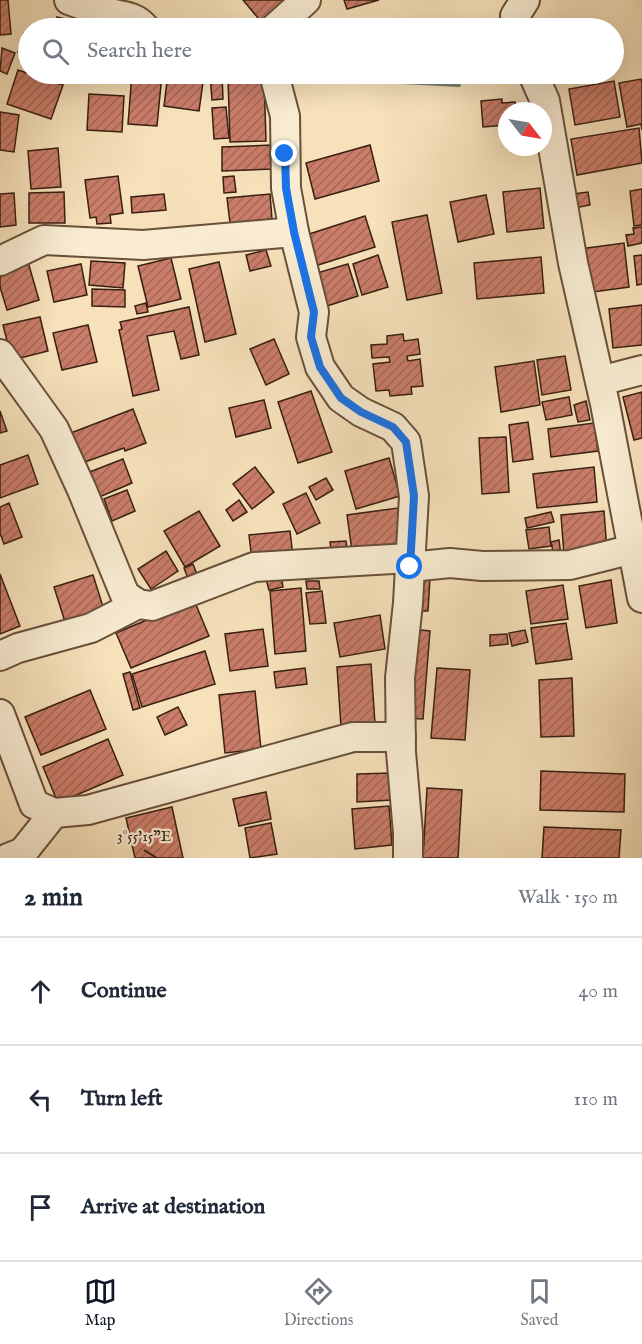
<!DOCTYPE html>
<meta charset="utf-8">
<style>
body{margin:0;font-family:"IM FELL English",serif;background:#f2f2f3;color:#1f2937}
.compass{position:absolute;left:498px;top:102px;width:54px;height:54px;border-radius:50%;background:#fff;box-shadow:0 6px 24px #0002;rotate:121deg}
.stop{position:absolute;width:18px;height:18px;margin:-14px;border:4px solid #1a73e8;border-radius:50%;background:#fff}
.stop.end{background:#1a73e8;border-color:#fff;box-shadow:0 2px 6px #0008}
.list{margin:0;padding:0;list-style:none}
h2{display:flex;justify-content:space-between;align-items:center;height:78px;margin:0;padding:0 24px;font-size:26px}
h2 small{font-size:20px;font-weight:400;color:#747a83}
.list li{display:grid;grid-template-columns:39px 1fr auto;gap:18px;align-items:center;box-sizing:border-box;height:108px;padding:0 24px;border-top:2px solid #e0e1e3}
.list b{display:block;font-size:22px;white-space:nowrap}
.list em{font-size:20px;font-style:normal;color:#747a83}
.icon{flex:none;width:33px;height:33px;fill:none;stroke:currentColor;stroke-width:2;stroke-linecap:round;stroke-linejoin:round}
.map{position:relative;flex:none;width:642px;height:858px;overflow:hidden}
.search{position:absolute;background:#fff;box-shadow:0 6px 24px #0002;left:18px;right:18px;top:18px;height:66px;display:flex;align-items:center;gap:15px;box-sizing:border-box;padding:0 21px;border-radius:33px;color:#747a83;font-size:22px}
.sheet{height:402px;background:#fff}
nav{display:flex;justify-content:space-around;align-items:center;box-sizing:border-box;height:84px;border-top:2px solid #e0e1e3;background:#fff;font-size:16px;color:#747a83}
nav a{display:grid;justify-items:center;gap:3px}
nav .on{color:#111827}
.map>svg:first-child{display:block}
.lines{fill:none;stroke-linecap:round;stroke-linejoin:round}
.stream{stroke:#777d76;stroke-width:6}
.building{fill:url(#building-hatch);stroke:#381f11;stroke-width:1.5}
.minor-casing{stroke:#68503b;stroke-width:32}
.minor{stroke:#f9ecd2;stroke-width:28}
.route{stroke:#1a73e8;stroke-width:8}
.ticks{fill:none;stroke:#381f11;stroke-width:2}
.ticks-label{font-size:15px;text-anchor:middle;fill:#381f11;stroke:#f9ecd2;stroke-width:4.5;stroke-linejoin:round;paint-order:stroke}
</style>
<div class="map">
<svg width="642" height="858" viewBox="0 0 642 858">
<defs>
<pattern id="building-hatch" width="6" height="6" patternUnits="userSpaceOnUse" patternTransform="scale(1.5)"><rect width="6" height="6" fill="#ca7d69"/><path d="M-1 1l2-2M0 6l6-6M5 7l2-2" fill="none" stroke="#a56655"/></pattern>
</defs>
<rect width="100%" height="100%" fill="#f6e1ba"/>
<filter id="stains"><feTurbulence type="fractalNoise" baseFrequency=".00333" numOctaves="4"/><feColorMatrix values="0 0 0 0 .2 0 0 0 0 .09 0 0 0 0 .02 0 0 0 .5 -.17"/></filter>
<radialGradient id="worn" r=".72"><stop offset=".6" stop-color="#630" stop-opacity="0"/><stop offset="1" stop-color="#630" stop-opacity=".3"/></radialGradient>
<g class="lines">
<!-- stream -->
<path class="stream" d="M364,74L384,80L458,84"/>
</g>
<!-- building -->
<g class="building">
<path d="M0,0H8L11,34L0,35Z"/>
<path d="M243,0H294L264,25Z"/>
<path d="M344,0H379L347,9Z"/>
<path d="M57,17L87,24L86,28H55Z"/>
<path d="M24,33L28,35V55L18,52Z"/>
<path d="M2,48L15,53L7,74L0,71Z"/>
<path d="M18,70L63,85L51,119L7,104Z"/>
<path d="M90,74H124L123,81L90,77Z"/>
<path d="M132,74H162L157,126L128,124Z"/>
<path d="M168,74L204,75L199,111L164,106Z"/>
<path d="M210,74H222L223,99L212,100Z"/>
<path d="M426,74H472L426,79Z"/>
<path d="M264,77L266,141L230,142L228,78Z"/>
<path d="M641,79L642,83V130L641,124L627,127L619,83Z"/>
<path d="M614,81L620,117L575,125L569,89Z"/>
<path d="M89,94L124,96L122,132L87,130Z"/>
<path d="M502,99V103L515,102L516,111H507V125L483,127L481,101Z"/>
<path d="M226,107L229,138L214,139L212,108Z"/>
<path d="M0,112L19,115L14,152L0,150Z"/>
<path d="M639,128L642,163L577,175L571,139Z"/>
<path d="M272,145V169L222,171V147Z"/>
<path d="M370,145L379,181L315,199L306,163Z"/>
<path d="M58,148L61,187L31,189L28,151Z"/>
<path d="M118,176L123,213L110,215L111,223L97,224L96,217L90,218L85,180Z"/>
<path d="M234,176L236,192L224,193L223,177Z"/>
<path d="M540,188L544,228L507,232L503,192Z"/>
<path d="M642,189V225L634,226L630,191Z"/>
<path d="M64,192L65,223H29V193Z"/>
<path d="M588,192L590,205L574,208L573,194Z"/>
<path d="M14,193L16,225L0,227V194Z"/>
<path d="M164,194L166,210L132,213L131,197Z"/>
<path d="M270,194L272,219L230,223L227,198Z"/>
<path d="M486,195L494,234L458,242L450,202Z"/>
<path d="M427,215L442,293L407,300L392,222Z"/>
<path d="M365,216L375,247L315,266L306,235Z"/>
<path d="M642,227V243L628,246L626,235L634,234L633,228Z"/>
<path d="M624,243L629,287L586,293L580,249Z"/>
<path d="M266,250L271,266L250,271L246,255Z"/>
<path d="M378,255L388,287L362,295L353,264Z"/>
<path d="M642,255V284L637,285L634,256Z"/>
<path d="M541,257L544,293L477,299L474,263Z"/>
<path d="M171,258L181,299L148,307L138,266Z"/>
<path d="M91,261L125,263L123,288L89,285Z"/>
<path d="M28,262L39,300L7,310L0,287V271Z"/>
<path d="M219,262L236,334L205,342L189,269Z"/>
<path d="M81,264L87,295L54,302L47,271Z"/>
<path d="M348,264L358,296L327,306L317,273Z"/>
<path d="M92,289L125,290V307L92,306Z"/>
<path d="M146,303L148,312L137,314L135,306Z"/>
<path d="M642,305V345L613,348L609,309Z"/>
<path d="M189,307L199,355L181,359L174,331L147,336L159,390L133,396L119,330L122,329L120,322Z"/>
<path d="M40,317L48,351L12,360L3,325Z"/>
<path d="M88,325L97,362L62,370L53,333Z"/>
<path d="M403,334L404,341L418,339L420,354L407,356L408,361L420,359L423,386L411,387L412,394L390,396L389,390L376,391L373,364L390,362L389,357L372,358L371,345L387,344V336Z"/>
<path d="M274,339L289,374L266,385L250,349Z"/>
<path d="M565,356L571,390L542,395L537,360Z"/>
<path d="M534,361L540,405L501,412L495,367Z"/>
<path d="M311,391L332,452L298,463L278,402Z"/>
<path d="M642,392V438L634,440L623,397Z"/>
<path d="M569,397L572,415L546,420L542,402Z"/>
<path d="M264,400L271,428L236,437L229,408Z"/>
<path d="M586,401L590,420L578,422L574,405Z"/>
<path d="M133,409L146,443L125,451L124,448L82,463L71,433Z"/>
<path d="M0,411L7,431L0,433Z"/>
<path d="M528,422L533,459L513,462L509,425Z"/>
<path d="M594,423L598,451L551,457L548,429Z"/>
<path d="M506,437L509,492L482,494L479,438Z"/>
<path d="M28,455L38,484L0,498V465Z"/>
<path d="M389,458L400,496L356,509L345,471Z"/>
<path d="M123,459L132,483L97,498L87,473Z"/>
<path d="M255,467L274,492L252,509L233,484Z"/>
<path d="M594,467L597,502L537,508L533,474Z"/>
<path d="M326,478L333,490L316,500L309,487Z"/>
<path d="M127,490L135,511L112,521L104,499Z"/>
<path d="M306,493L320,523L297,534L283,504Z"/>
<path d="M239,500L247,512L233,521L226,510Z"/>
<path d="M9,503L22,537L4,544L0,533V507Z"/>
<path d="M398,508L403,545L352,551L347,515Z"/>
<path d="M199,511L220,546L185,567L164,531Z"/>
<path d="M604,511L607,551L564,555L561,515Z"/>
<path d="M551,512L554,522L527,528L525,518Z"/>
<path d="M549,527L551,546L529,549L526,530Z"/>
<path d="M290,531L293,556L252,561L249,535Z"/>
<path d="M559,540L561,555L554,556L551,542Z"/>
<path d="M346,541L348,556L332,558L330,542Z"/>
<path d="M166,551L178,571L151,589L138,569Z"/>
<path d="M193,564L198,577L189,581L184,568Z"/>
<path d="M0,574L20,626L0,634Z"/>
<path d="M93,575L105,613L66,625L54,587Z"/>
<path d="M281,576L283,587L269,590L266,579Z"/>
<path d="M416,578H430L428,611H414Z"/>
<path d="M611,580L617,623L586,628L579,586Z"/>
<path d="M306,581H319L320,589H307Z"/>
<path d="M563,585L568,619L531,624L526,591Z"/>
<path d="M301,588L306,651L275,654L270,591Z"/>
<path d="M322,591L326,623L310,624L306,593Z"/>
<path d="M194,600L209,636L131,668L116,633Z"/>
<path d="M380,615L385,649L340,657L334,623Z"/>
<path d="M566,623L572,659L536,664L531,628Z"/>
<path d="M263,629L268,666L230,671L225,634Z"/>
<path d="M411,629L430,631L423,719L403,718Z"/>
<path d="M525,630L528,642L512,646L509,633Z"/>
<path d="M507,634L508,644L490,646V635Z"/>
<path d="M205,651L215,684L142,707L132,674Z"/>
<path d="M371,664L375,724L341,727L337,667Z"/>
<path d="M305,668L307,684L276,688L274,672Z"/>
<path d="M437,668L470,670L465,740L431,738Z"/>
<path d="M130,672L140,708L133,710L123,674Z"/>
<path d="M572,678L574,736L541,737L539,680Z"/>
<path d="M90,690L106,729L41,755L25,717Z"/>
<path d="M255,691L261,749L225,753L219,695Z"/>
<path d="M178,707L187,725L165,735L157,717Z"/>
<path d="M108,739L123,775L58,803L43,767Z"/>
<path d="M541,771L625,774L624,812L540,810Z"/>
<path d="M391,773L392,800L357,802V774Z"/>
<path d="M427,788L462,790L458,858H423Z"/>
<path d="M266,792L271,819L239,826L233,799Z"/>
<path d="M389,806L392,845L355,849L352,809Z"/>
<path d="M172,807L183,858H135L126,818Z"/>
<path d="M271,823L277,854L250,858L245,828Z"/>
<path d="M544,827L621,830L619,858H542Z"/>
</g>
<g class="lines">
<!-- minor casing -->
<g class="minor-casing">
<g id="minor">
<path d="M69,0C80,4 90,8 101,11C117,16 134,14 145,28"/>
<path d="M275,28L306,0"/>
<path d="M518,28L515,16L525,0"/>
<path d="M274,74L285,116L286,188L294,232L314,312L311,337L320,367L341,398L361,412L393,427L406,442L414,496L408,603L400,678L401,752L408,833V858"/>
<path d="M533,74L545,101L573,263L605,404L642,598"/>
<path d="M0,261L44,240L143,245L294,232"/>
<path d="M0,354L54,429L82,490L125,595L138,604"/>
<path d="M600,381L642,370"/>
<path d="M410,567L450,563L482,566L570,565L633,549"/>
<path d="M0,656L18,648L91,628L138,604L152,606L254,567L410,558"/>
<path d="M0,714L34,804L54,813L88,810L353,737H401"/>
<path d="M8,858L23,852L54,813"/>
</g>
</g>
<!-- minor -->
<use href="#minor" class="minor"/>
</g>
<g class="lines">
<!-- route -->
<path class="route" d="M285,154L286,188L294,232L314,312L311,337L320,367L341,398L361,412L393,427L406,442L414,496L410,567"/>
</g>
<!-- ticks -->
<path class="ticks" d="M144,850L157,858"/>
<g class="ticks-label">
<text x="144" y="841">3°55'15"E</text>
</g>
<rect width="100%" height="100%" filter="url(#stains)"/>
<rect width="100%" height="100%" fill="url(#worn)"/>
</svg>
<svg class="compass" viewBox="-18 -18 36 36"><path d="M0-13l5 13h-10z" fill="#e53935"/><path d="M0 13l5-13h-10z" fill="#747a83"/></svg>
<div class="stop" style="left:410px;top:567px"></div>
<div class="stop end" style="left:285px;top:154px"></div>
<div class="search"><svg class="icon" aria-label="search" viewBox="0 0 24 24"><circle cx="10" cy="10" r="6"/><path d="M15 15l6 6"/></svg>Search here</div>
</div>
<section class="sheet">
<h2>2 min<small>Walk · 150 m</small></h2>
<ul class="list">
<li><svg class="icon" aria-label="ahead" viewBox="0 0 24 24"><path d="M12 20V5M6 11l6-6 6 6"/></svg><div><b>Continue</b></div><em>40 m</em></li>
<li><svg class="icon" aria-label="left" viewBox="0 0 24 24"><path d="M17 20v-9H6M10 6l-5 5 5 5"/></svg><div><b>Turn left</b></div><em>110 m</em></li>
<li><svg class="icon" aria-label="arrive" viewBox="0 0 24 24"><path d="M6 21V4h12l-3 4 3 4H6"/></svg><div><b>Arrive at destination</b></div></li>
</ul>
</section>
<nav>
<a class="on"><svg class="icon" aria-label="map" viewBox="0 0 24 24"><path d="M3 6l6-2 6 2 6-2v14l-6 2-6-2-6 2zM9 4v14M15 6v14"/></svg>Map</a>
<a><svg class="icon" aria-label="directions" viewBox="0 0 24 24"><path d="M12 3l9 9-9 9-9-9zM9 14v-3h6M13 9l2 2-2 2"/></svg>Directions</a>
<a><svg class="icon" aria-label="saved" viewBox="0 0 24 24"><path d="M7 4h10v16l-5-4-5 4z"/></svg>Saved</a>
</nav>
